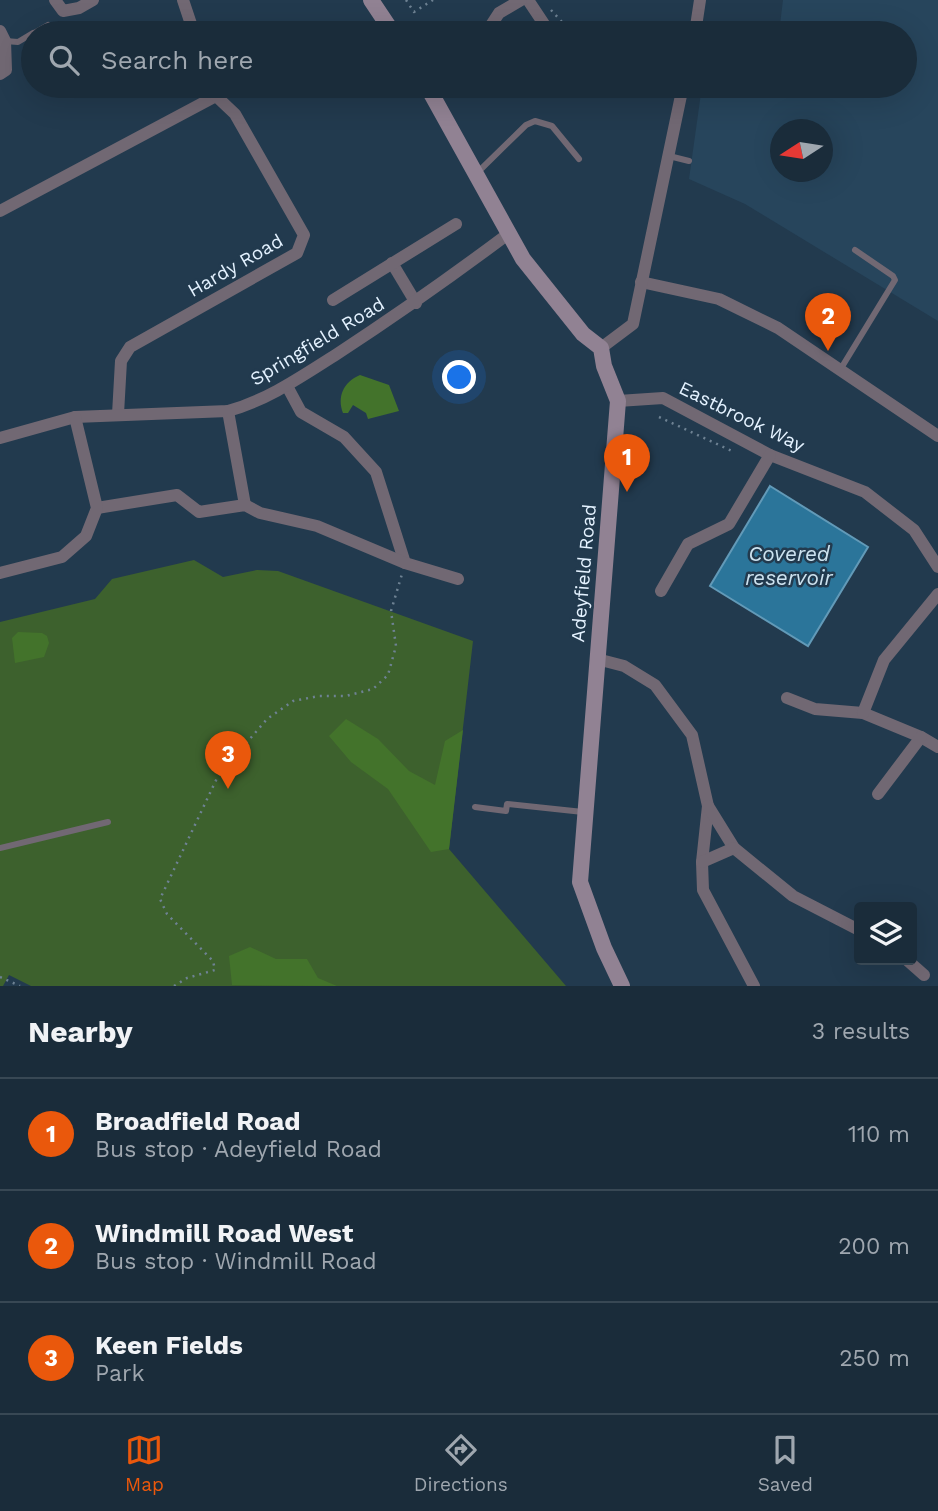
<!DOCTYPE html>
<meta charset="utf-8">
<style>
body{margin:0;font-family:"Work Sans",sans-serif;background:#233442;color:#f1f3f6}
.controls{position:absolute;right:21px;bottom:21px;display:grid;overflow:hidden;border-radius:7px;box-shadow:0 7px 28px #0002}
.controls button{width:63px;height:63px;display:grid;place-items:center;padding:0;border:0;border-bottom:2px solid #384854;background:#1a2c3a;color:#f1f3f6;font:35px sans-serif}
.compass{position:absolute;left:770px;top:119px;width:63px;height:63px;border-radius:50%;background:#1a2c3a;box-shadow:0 7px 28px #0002;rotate:258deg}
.you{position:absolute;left:460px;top:378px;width:24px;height:24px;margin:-18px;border:5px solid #fff;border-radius:50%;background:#1a73e8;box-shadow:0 0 0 10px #1a73e833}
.badge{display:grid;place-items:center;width:46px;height:46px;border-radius:50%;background:#ea580c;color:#fff;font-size:23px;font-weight:700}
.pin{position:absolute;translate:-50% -58px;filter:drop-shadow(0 2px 4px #0008)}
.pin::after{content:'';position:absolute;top:37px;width:24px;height:21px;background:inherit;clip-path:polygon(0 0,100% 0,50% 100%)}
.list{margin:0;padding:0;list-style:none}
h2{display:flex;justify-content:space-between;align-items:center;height:91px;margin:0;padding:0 28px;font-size:30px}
h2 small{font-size:23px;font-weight:400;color:#9fa7af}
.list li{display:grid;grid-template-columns:46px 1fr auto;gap:21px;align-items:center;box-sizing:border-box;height:112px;padding:0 28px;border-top:2px solid #384854}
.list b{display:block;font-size:26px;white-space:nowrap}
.list p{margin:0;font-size:23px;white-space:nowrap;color:#9fa7af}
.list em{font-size:23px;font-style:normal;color:#9fa7af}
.icon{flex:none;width:38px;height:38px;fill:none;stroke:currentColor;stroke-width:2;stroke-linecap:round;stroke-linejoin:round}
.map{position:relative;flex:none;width:938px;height:986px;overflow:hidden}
.search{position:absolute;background:#1a2c3a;box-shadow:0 7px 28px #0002;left:21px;right:21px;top:21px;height:77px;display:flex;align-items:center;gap:18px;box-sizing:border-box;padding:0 24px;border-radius:38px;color:#9fa7af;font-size:26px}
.sheet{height:427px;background:#1a2c3a}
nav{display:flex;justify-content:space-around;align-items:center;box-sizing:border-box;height:98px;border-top:2px solid #384854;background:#1a2c3a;font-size:19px;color:#9fa7af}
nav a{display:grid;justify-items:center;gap:4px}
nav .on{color:#ea580c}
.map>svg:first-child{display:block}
.built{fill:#27455c;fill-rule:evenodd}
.green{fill:#3d612d}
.forest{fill:#43732b}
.water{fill:#2b759a;stroke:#629ab8;stroke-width:2}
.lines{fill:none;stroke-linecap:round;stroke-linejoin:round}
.path{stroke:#6e8293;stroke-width:2.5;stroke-dasharray:2 5;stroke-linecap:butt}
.lane{stroke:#716873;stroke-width:6}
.street{stroke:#716873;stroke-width:12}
.secondary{stroke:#918293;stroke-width:16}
.labels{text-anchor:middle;stroke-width:5;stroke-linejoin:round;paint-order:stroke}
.street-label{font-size:19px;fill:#e4f2ff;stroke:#223a4e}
.water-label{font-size:21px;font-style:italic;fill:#cde3f0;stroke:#223a4e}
</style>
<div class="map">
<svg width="938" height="986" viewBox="0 0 938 986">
<rect width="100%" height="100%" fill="#223a4e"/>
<!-- built -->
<path class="built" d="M783,0H938V321L745,204L689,179L702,86H905V33H779ZM780,130H822V172H780Z"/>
<!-- green -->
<path class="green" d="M194,560L223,577L257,570L278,571L473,641L449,849L566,986H31L9,975L3,986H0V622L95,599L112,579Z"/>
<!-- forest -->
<g class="forest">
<path d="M360,375L389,385L399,411L368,419L366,413L353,405L348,413H343C337,397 343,382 360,375Z"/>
<path d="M18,632L42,633L47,636L49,643L44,657L15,663L12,638Z"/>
<path d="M346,719L378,739L409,771L435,785L445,741L463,730L449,849L431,852L388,789L351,762L329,736Z"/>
<path d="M250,947L276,959H307L318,978L337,986L232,985L229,956Z"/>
</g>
<!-- water -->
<path class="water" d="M770,486L868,547L808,646L710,586Z"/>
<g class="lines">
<!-- path -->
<g class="path">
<path d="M406,0L414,12L433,0"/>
<path d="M551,10L572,33"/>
<path d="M659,417L734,452"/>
<path d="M0,977L20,986"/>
<path d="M174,986L187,978L215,970L213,961L167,914L160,899L218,776L267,719L293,701L319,696H346L373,689L388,675L396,646L391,611L402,574"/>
</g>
<!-- lane -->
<g class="lane">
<path d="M34,33L48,25"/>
<path d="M5,41L18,42L33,33"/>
<path d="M669,156L689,161"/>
<path d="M477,173L526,125L535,121L552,126L579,159"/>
<path d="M840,370L895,280L893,276L855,250"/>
<path d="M475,807L506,811L507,804L583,812"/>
<path d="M0,848L108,822"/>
</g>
<!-- street -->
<g class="street">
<path d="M55,0L63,11L79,8L93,0"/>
<path d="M183,0L194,33"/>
<path d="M528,0L544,24L547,33"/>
<path d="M0,31L5,41L6,70L0,74"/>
<path d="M486,33L499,13L521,0"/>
<path d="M695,33L700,0"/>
<path d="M0,211L216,96"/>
<path d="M392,263L416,303"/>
<path d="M641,282L719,299L778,328L938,436"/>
<path d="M333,300L456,224"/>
<path d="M601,348L633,324L683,86"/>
<path d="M287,386L301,412L344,437L376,472L405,563"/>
<path d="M618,401L663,398L770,455L865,492L914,530L938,567"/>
<path d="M228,411L245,505"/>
<path d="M118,414L121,361L130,347L297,253L304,235L235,114L216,96L213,86"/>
<path d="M0,438L75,417L228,411C268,400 302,376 337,354C395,316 452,276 508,234"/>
<path d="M97,508L177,495L199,512L245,505L260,513L317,526L405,563L458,579"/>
<path d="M0,573L62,557L86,536L97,508L75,417"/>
<path d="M661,591L688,544L729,524L770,455"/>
<path d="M597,659L624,666L655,685L692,735L708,806L702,862L703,890L754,986"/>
<path d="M787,698L815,709L863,713L921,737L938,747"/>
<path d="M863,713L884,660L938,594"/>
<path d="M878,794L921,737"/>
<path d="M708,806L734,848L793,896L859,930"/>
<path d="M702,862L734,848"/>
<path d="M907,960L924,975"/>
</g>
<!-- secondary -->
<g class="secondary">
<path d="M371,0L393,33"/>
<path d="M427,86L523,259L583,334L601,348L604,366L618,401L580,882L604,948L622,986"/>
</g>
</g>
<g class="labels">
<!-- street labels -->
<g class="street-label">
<text transform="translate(235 265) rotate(-30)" y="7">Hardy Road</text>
<text transform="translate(317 341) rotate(-31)" y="7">Springfield Road</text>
<text transform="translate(742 416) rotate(26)" y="7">Eastbrook Way</text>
<text transform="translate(583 573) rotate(-85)" y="7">Adeyfield Road</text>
</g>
<!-- water labels -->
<g class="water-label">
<text x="789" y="561">Covered<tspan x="789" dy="24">reservoir</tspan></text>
</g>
</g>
</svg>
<div class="controls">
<button><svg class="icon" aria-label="layers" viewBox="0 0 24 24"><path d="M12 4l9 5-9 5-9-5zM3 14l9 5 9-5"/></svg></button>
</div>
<svg class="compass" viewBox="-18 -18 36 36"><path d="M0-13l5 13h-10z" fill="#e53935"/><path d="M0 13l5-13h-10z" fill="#9fa7af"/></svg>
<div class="you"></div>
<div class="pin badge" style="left:627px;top:492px">1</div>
<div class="pin badge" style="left:828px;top:351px">2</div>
<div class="pin badge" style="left:228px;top:789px">3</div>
<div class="search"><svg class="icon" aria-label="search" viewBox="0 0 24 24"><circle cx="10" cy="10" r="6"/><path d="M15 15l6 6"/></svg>Search here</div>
</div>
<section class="sheet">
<h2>Nearby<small>3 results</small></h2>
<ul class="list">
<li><span class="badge">1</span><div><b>Broadfield Road</b><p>Bus stop · Adeyfield Road</p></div><em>110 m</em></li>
<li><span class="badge">2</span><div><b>Windmill Road West</b><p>Bus stop · Windmill Road</p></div><em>200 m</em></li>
<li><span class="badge">3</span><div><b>Keen Fields</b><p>Park</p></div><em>250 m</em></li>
</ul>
</section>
<nav>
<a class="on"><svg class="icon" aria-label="map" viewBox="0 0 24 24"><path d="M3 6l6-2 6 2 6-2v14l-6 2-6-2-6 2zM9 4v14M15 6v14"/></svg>Map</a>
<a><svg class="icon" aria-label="directions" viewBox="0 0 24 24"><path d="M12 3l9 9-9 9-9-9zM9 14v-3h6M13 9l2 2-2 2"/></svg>Directions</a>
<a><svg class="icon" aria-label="saved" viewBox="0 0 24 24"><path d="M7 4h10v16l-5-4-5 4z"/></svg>Saved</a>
</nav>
